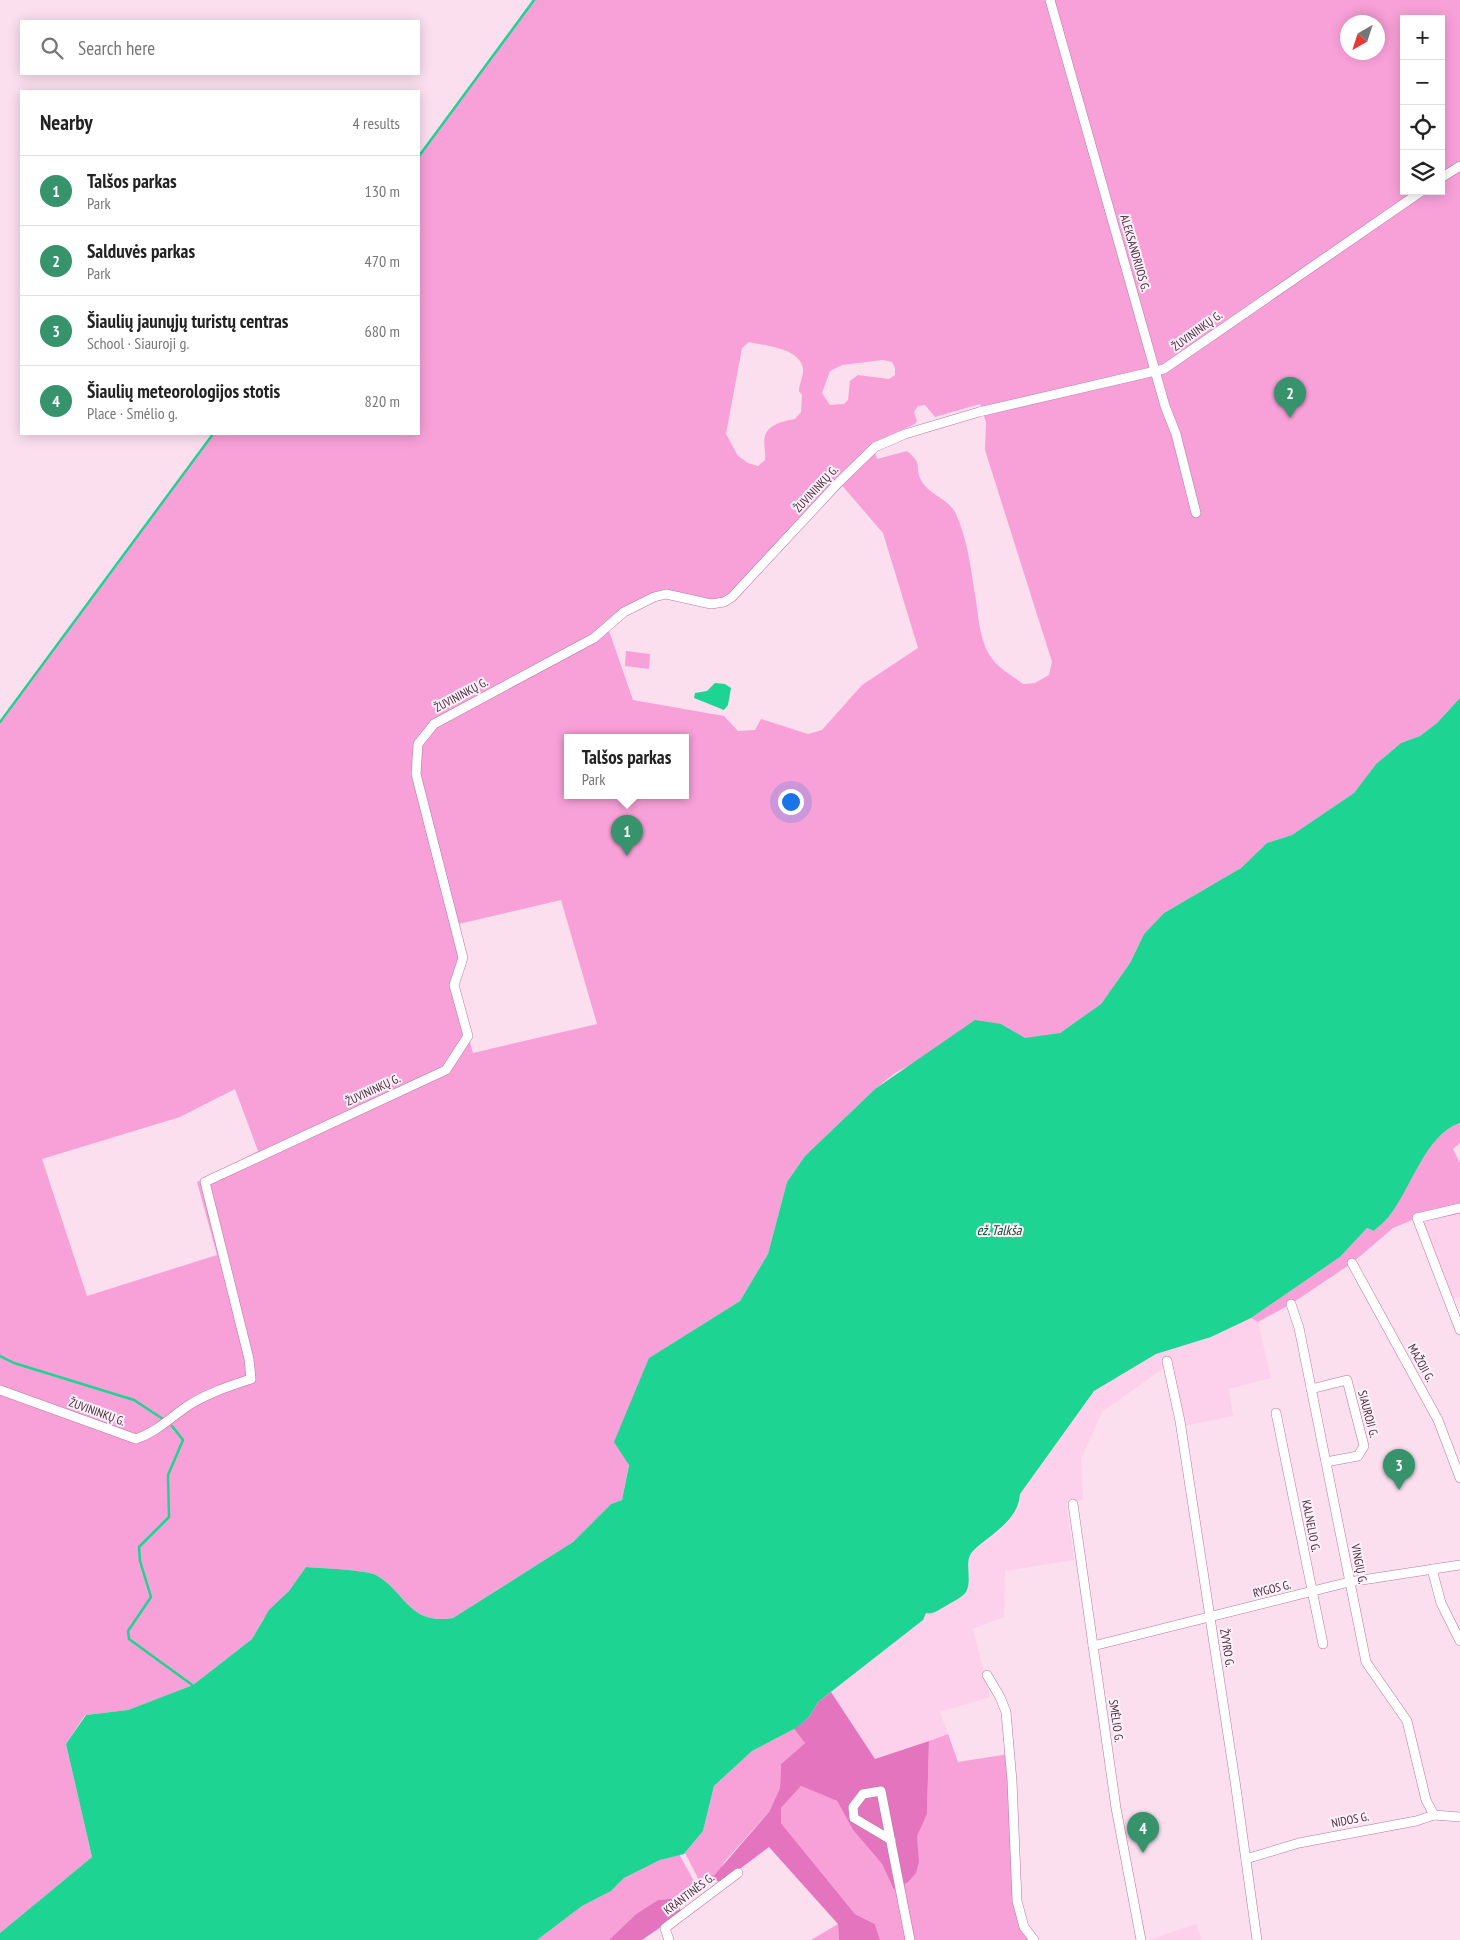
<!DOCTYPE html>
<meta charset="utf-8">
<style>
body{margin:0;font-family:"PT Sans Narrow",sans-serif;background:#f2f2f2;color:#222}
.controls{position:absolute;right:15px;top:15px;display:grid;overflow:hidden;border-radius:0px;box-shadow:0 2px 12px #0003}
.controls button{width:45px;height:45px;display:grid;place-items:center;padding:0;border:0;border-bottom:1px solid #e0e0e0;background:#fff;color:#222;font:25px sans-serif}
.compass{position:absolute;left:1340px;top:15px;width:45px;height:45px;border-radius:50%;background:#fff;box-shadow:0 2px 12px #0003;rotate:219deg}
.you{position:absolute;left:790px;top:801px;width:18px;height:18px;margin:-12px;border:4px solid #fff;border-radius:50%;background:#1a73e8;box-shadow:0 0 0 8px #1a73e833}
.badge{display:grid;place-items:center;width:32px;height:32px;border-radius:50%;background:#36936b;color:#fff;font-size:16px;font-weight:700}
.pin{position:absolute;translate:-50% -41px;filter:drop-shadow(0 1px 2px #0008)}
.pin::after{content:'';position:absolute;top:26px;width:18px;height:15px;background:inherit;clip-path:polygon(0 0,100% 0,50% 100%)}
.popup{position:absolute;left:564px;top:734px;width:125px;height:65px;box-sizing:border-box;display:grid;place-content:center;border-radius:0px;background:#fff;filter:drop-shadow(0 1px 4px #0005);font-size:16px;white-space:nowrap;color:#767676}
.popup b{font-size:19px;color:#222}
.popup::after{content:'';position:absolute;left:50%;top:100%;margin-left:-10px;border:10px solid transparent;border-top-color:#fff}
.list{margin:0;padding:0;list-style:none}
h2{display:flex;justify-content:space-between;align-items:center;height:65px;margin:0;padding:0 20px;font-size:21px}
h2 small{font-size:16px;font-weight:400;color:#767676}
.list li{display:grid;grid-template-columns:32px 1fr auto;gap:15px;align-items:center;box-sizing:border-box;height:70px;padding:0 20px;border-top:1px solid #e0e0e0}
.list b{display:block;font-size:19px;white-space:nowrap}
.list p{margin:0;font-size:16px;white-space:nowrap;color:#767676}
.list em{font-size:16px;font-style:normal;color:#767676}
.icon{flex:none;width:28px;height:28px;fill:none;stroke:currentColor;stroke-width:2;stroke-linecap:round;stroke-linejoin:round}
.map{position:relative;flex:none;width:1460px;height:1940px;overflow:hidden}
.search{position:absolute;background:#fff;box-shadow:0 2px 12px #0003;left:20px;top:20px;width:400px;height:55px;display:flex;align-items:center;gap:12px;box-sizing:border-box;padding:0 18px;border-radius:0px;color:#767676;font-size:19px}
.panel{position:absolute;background:#fff;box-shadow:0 2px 12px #0003;left:20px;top:90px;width:400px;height:345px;border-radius:0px}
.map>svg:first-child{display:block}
.built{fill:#fdd0eb}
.green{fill:#f8a0d8;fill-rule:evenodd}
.forest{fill:#e574bf}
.water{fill:#1dd493}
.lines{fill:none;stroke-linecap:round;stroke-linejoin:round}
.stream{stroke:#1dd493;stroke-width:2.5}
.minor-casing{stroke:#b5779e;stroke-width:10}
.minor{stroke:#fff;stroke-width:9}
.labels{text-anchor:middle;stroke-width:4;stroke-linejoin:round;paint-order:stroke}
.street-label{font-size:12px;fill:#472c3d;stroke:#fff1f9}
.water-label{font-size:14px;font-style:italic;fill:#0a4e34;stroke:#fff1f9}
</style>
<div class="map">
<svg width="1460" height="1940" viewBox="0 0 1460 1940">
<rect width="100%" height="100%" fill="#fbdfef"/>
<!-- built -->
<g class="built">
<path d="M1460,1208V1297L1449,1300L1417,1218Z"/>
<path d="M1251,1318L1258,1322L1271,1378L1229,1389L1233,1416L1184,1426L1164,1368L1102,1412L1081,1459L1083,1500L1066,1503L1074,1560L1005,1571L1004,1617L973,1629L990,1697L940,1712L948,1734L875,1759L831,1692L922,1620L926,1612L934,1613L963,1594L969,1578V1558L973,1551L999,1532L1010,1518L1020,1502V1494L1094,1391L1156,1354L1211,1337Z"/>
<path d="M1196,1924L1202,1940H1149Z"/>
</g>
<!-- green -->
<g class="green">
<path d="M534,0H1460V698L1437,723L1420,736L1401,743L1376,764L1354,793L1292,835L1267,843L1241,868L1164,913L1144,934L1130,963L1101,1004L1060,1033L1025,1039L1001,1024L916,1062L895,1073L875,1089L805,1156L787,1182L768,1254L740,1301L649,1358L622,1500L611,1504L573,1542L453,1618C408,1625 407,1593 376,1575C367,1570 319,1568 306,1567L289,1591L264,1618L252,1639L193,1685L128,1710L85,1715L66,1744L92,1857L0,1933V722L213,434H419V156ZM1404,19H1441V191H1404ZM1348,22H1378V52H1348ZM749,342C766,346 799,348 803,368C804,375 799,384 799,391L802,395L801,412L795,419C785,421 768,424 765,436C763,443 766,452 765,460L758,466L748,463L738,456L726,434L742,348ZM883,360L892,362L895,368V375L889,379L858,375L850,381L848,400L844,404L830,405L822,393L830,371L842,365ZM980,404L986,422L985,450L1052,662L1049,675L1035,683L1023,684C1014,677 1000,669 993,660C980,643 979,621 976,601C971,571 968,539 955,512C948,499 928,494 921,480C914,466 924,465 907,451L877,459L872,443L915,424L917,421L914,412L918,406L925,405L935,417ZM839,482L883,533L918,648L862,685L822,730L808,734L761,719L755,730L738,731L724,716L633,700L607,625L666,594L724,602ZM568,737H686V795H568ZM561,900L597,1024L473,1053L454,985L463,958L454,925ZM235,1089L258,1151L197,1182L217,1255L87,1296L42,1159L180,1117Z"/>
<path d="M626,651L650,654L649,669L625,666Z"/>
<path d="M1460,1123V1143L1453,1149L1460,1163V1208L1417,1218L1393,1228L1352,1263L1291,1304L1258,1322L1251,1318L1340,1257L1367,1228L1374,1231C1379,1226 1386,1221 1390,1215C1411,1187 1426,1134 1460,1123Z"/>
<path d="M794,1729L805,1743L781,1764L780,1788L769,1812L725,1861L718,1873L712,1878L699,1880L685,1853L703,1831L714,1786L752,1751Z"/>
<path d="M948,1734L958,1762L1009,1754L1017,1901L1034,1940H880L875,1924L855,1914L781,1823V1808L801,1786L837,1801L853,1830L882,1864L894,1890L919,1827L927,1814L929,1741Z"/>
<path d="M679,1854L695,1883L690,1892L678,1898L658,1900L636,1914L609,1940H537L582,1906L611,1891L624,1878L660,1860Z"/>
<path d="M838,1924L839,1940H811Z"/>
</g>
<!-- forest -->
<g class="forest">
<path d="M831,1692L875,1759L929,1741L927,1814L917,1836L919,1862L916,1873L908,1882L894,1890L882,1864L853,1830L837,1801L801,1786L781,1808V1823L855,1914L875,1924L880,1940H839L838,1924L769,1847L721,1883L712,1878L769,1812L780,1788L781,1764L805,1743L794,1729L809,1717L818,1702Z"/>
<path d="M678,1898L681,1913L642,1940H609L636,1914L658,1900Z"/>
</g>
<!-- water -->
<g class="water">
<path d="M715,683L725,684L731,688L728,705L724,710L694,698L695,693L707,691Z"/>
<path d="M1460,698V1123C1426,1134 1411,1188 1390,1215C1386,1221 1379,1226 1374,1231L1367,1228L1340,1257L1251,1318L1211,1337L1156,1354L1094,1391L1020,1494C1018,1522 990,1534 973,1551C963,1561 973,1579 966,1592C962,1598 950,1603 944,1607C938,1610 933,1615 926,1613L923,1620L818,1702L809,1717L796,1728L752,1751L714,1786L703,1831L684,1854L660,1860L624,1878L611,1891L582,1906L537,1940H0V1933L92,1857L66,1744L86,1715L128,1710L193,1685L252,1639L269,1610L289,1591L306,1567C319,1568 367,1570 376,1575C407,1593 408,1625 453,1618L573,1542L611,1504L622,1500L629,1465L614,1442L649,1358L740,1301L768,1254L787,1182L805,1156L875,1089L975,1020L1001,1024L1025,1038L1060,1033L1101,1004L1130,963L1144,934L1164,913L1241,868L1267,843L1292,835L1354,793L1376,764L1401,743L1420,736L1437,723Z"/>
</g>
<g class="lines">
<!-- stream -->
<g class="stream">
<path d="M419,156L534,0"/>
<path d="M0,722L213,434"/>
<path d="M0,1356L14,1363L134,1400L163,1419"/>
<path d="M172,1426L183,1440L168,1475L169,1517L139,1547L140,1561L151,1597L128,1631L129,1639L195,1687"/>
</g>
<!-- minor casing -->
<g class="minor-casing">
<g id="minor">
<path d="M1050,0L1165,406L1176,434L1196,513"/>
<path d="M1441,178L1460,166"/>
<path d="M1460,1208L1417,1218L1460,1330"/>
<path d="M1352,1263L1438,1420L1460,1478"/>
<path d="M1291,1304L1299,1328L1366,1662L1407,1721L1426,1800L1434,1815"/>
<path d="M1167,1361L1180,1421L1235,1781L1257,1940"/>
<path d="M1311,1389L1347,1380L1364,1446L1358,1456L1326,1462"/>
<path d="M0,1390L136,1439C157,1432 171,1417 189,1405C208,1393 230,1386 251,1379L249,1359L205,1182L446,1070L468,1036L454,985L463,958L416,774L418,744L434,724L594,638L624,612L654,597L666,594L711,604L724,602L732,597L839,482L875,447L905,434L979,412L1164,369L1422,191"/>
<path d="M1276,1413L1323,1644"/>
<path d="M1073,1504L1116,1808L1141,1940"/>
<path d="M1432,1569L1441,1603L1460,1641"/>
<path d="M1093,1646L1349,1582L1460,1565"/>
<path d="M987,1675L1000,1697L1006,1712L1012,1781L1017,1901L1024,1927L1034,1940"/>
<path d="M891,1840L854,1818L853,1807L863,1794L881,1791L910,1940"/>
<path d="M1246,1859L1299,1843L1416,1821L1434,1815L1460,1817"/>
<path d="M669,1940L665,1928L738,1873"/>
</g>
</g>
<!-- minor -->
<use href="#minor" class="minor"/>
</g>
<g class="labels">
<!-- street labels -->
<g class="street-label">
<text transform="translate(1135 253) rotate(74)" y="4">ALEKSANDRIJOS G.</text>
<text transform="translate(1197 331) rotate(-36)" y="4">ŽUVININKŲ G.</text>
<text transform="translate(816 489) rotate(-47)" y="4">ŽUVININKŲ G.</text>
<text transform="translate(461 695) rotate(-28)" y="4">ŽUVININKŲ G.</text>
<text transform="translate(373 1090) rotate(-25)" y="4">ŽUVININKŲ G.</text>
<text transform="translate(1421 1363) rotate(61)" y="4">MAŽOJI G.</text>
<text transform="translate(97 1412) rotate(20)" y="4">ŽUVININKŲ G.</text>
<text transform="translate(1368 1414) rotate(75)" y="4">SIAUROJI G.</text>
<text transform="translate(1311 1526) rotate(79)" y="4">KALNELIO G.</text>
<text transform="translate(1359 1564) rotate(79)" y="4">VINGIŲ G.</text>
<text transform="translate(1272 1589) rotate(-14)" y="4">RYGOS G.</text>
<text transform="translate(1227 1648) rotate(81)" y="4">ŽVYRO G.</text>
<text transform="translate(1116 1721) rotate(82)" y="4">SMĖLIO G.</text>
<text transform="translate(1350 1820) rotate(-11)" y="4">NIDOS G.</text>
<text transform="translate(689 1894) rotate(-37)" y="4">KRANTINĖS G.</text>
</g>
<!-- water labels -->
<g class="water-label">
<text x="999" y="1235">ež. Talkša</text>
</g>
</g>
</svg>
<div class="controls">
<button>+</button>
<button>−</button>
<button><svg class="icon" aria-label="locate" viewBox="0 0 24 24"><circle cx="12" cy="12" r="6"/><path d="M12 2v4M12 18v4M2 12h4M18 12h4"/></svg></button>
<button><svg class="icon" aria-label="layers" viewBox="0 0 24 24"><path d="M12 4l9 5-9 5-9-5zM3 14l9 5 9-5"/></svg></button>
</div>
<svg class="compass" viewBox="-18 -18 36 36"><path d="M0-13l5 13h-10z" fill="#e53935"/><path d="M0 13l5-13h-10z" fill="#767676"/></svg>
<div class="you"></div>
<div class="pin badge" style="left:627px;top:856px">1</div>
<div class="popup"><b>Talšos parkas</b>Park</div>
<div class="pin badge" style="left:1290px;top:418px">2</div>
<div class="pin badge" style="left:1399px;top:1490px">3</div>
<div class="pin badge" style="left:1143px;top:1853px">4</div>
<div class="search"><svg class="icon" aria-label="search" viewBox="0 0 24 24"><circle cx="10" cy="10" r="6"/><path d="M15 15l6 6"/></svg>Search here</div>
<section class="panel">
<h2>Nearby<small>4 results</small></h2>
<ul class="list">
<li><span class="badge">1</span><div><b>Talšos parkas</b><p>Park</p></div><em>130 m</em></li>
<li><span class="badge">2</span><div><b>Salduvės parkas</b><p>Park</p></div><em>470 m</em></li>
<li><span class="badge">3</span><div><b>Šiaulių jaunųjų turistų centras</b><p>School · Siauroji g.</p></div><em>680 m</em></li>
<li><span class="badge">4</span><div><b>Šiaulių meteorologijos stotis</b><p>Place · Smėlio g.</p></div><em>820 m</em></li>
</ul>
</section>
</div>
